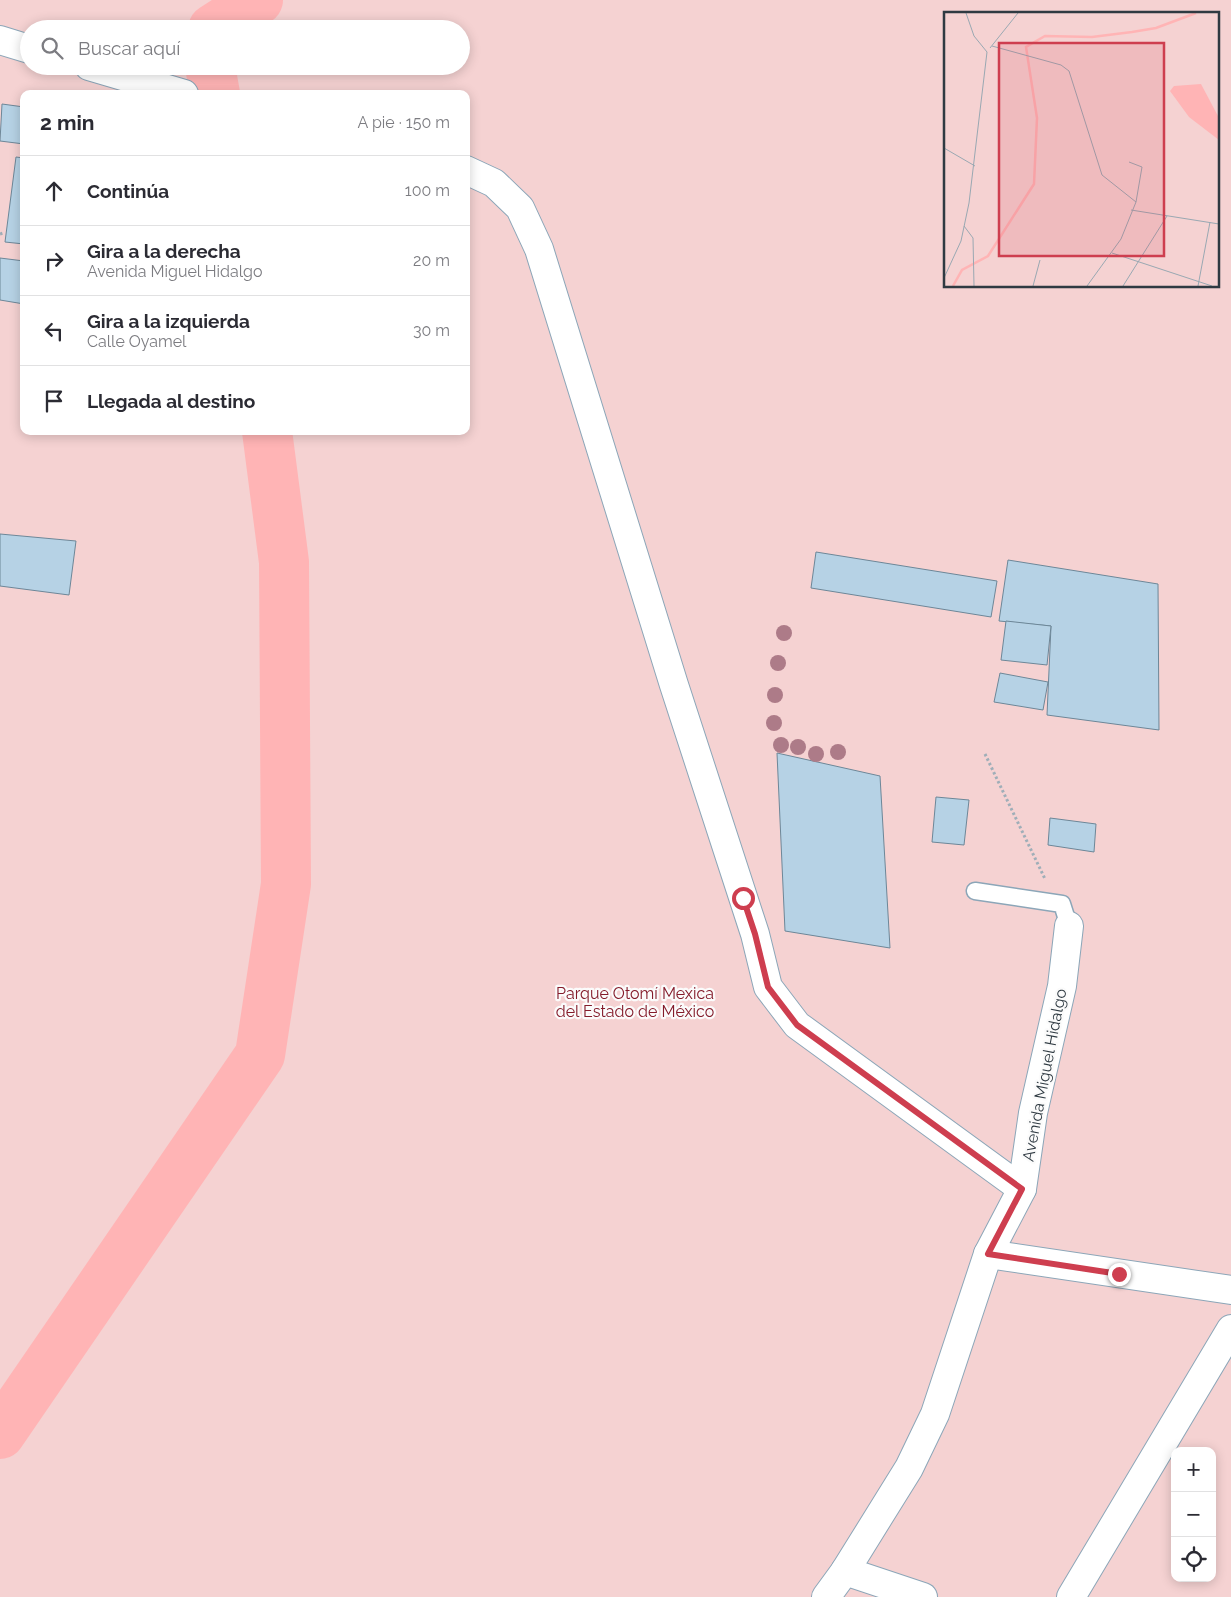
<!DOCTYPE html>
<html lang="es">
<meta charset="utf-8">
<style>
body{margin:0;font-family:Raleway,sans-serif;background:#f7f7f7;color:#2b2b33}
.controls{position:absolute;right:15px;bottom:15px;display:grid;overflow:hidden;border-radius:10px;box-shadow:0 2px 12px #0003}
.controls button{width:45px;height:45px;display:grid;place-items:center;padding:0;border:0;border-bottom:1px solid #e1e1e2;background:#fff;color:#2b2b33;font:25px sans-serif}
.stop{position:absolute;width:15px;height:15px;margin:-11px;border:4px solid #ce3e4f;border-radius:50%;background:#fff}
.stop.end{background:#ce3e4f;border-color:#fff;box-shadow:0 1px 5px #0008}
.list{margin:0;padding:0;list-style:none}
h2{display:flex;justify-content:space-between;align-items:center;height:65px;margin:0;padding:0 20px;font-size:21px}
h2 small{font-size:16px;font-weight:400;color:#7c7c81}
.list li{display:grid;grid-template-columns:32px 1fr auto;gap:15px;align-items:center;box-sizing:border-box;height:70px;padding:0 20px;border-top:1px solid #e1e1e2}
.list b{display:block;font-size:19px;white-space:nowrap}
.list p{margin:0;font-size:16px;white-space:nowrap;color:#7c7c81}
.list em{font-size:16px;font-style:normal;color:#7c7c81}
.icon{flex:none;width:28px;height:28px;fill:none;stroke:currentColor;stroke-width:2;stroke-linecap:round;stroke-linejoin:round}
.map{position:relative;flex:none;width:1231px;height:1597px;overflow:hidden}
.search{position:absolute;background:#fff;box-shadow:0 2px 12px #0003;left:20px;top:20px;width:450px;height:55px;display:flex;align-items:center;gap:12px;box-sizing:border-box;padding:0 18px;border-radius:28px;color:#7c7c81;font-size:19px}
.panel{position:absolute;background:#fff;box-shadow:0 2px 12px #0003;left:20px;top:90px;width:450px;height:345px;border-radius:10px}
.map>svg:first-child{display:block}
.green{fill:#f5d2d2;fill-rule:evenodd}
.lines{fill:none;stroke-linecap:round;stroke-linejoin:round}
.river{stroke:#ffb4b5;stroke-width:50}
.building{fill:#b6d2e5;stroke:#6d8798}
.service-casing{stroke:#8ca6b8;stroke-width:19}
.minor-casing{stroke:#8ca6b8;stroke-width:30}
.path{stroke:#9faeb8;stroke-width:3;stroke-dasharray:2.5 2.5;stroke-linecap:butt}
.service{stroke:#fff;stroke-width:16}
.minor{stroke:#fff;stroke-width:28}
.tree{fill:#ad7b88}
.route{stroke:#ce3e4f;stroke-width:6}
.labels{text-anchor:middle;stroke-width:4.5;stroke-linejoin:round;paint-order:stroke}
.park-label{font-size:16px;fill:#841b2a;stroke:#fbfbfb}
.street-label{font-size:16px;fill:#2f3a42;stroke:#fbfbfb}
.inset-river{fill:none;stroke:#ffb4b5;stroke-width:2.5}
.inset-road{fill:none;stroke:#99a8b2;stroke-width:1}
.view{fill:#ce3e4f;fill-opacity:0.15;stroke:#ce3e4f;stroke-width:2.5}
.inset-edge{fill:none;stroke:#2f3a42;stroke-width:2.5}
</style>
<div class="map">
<svg width="1231" height="1597" viewBox="0 0 1231 1597">
<rect width="100%" height="100%" fill="#e0f1fc"/>
<!-- green -->
<path class="green" d="M0,0H1231V1597H0ZM945,14H1217V286H945ZM29,29H461V66H29ZM24,94H466V431H24ZM1175,1451H1212V1578H1175Z"/>
<g class="lines">
<!-- river -->
<g class="river">
<path d="M213,29L258,0"/>
<path d="M210,66L215,94"/>
<path d="M0,1434L260,1055L286,884L284,562L267,431"/>
</g>
</g>
<!-- building -->
<g class="building">
<path d="M2,104L24,107V144L0,141Z"/>
<path d="M16,157L24,158V244L5,242Z"/>
<path d="M0,258L24,261V304L0,300Z"/>
<path d="M0,534L76,541L69,595L0,586Z"/>
<path d="M816,552L997,581L991,617L811,588Z"/>
<path d="M1008,560L1158,584L1159,730L1047,715L1051,626L999,621Z"/>
<path d="M1006,621L1051,626L1047,665L1001,660Z"/>
<path d="M1000,673L1048,682L1043,710L994,702Z"/>
<path d="M777,753L880,776L890,948L785,931Z"/>
<path d="M936,797L969,800L964,845L932,842Z"/>
<path d="M1050,818L1096,824L1094,852L1048,845Z"/>
</g>
<g class="lines">
<!-- service casing -->
<g class="service-casing">
<path id="service" d="M975,891L1062,904L1069,926"/>
</g>
<!-- minor casing -->
<g class="minor-casing">
<g id="minor">
<path d="M0,40L29,49"/>
<path d="M89,66L184,94"/>
<path d="M466,170L494,183L520,208L539,249L674,685L755,934L768,987L797,1025L1022,1189"/>
<path d="M988,1254L1231,1290"/>
<path d="M845,1571L923,1597"/>
<path d="M826,1597L845,1571L909,1468L935,1414L988,1254L1022,1189L1033,1113L1062,986L1069,926"/>
<path d="M1071,1597L1231,1329"/>
</g>
</g>
<!-- path -->
<g class="path">
<path d="M0,234L3,233"/>
<path d="M985,754L1045,879"/>
</g>
<!-- service -->
<use href="#service" class="service"/>
<!-- minor -->
<use href="#minor" class="minor"/>
</g>
<!-- trees -->
<g class="tree">
<circle cx="784" cy="633" r="8"/>
<circle cx="778" cy="663" r="8"/>
<circle cx="775" cy="695" r="8"/>
<circle cx="774" cy="723" r="8"/>
<circle cx="781" cy="745" r="8"/>
<circle cx="798" cy="747" r="8"/>
<circle cx="838" cy="752" r="8"/>
<circle cx="816" cy="754" r="8"/>
</g>
<g class="lines">
<!-- route -->
<path class="route" d="M743,898L755,934L768,987L797,1025L1022,1189L988,1254L1119,1274"/>
</g>
<g class="labels">
<!-- park labels -->
<g class="park-label">
<text x="635" y="999">Parque Otomí Mexica<tspan x="635" dy="18">del Estado de México</tspan></text>
</g>
<!-- street labels -->
<g class="street-label">
<text transform="translate(1044 1075) rotate(-79)" y="6">Avenida Miguel Hidalgo</text>
</g>
</g>
<!-- overview -->
<g transform="translate(944 12)">
<rect width="275" height="275" fill="#e0f1fc"/>
<path d="M0,1H275V274H0Z" fill="#f5d2d2"/>
<path d="M257,72L275,106V128L245,105L226,79L230,74Z" fill="#ffb4b5"/>
<path class="inset-river" d="M9,274L18,258L44,244L90,172L93,106L82,35L101,24L148,25L188,20L212,16L252,1"/>
<path class="inset-road" d="M22,1L30,24L43,40M48,34L117,53L125,59L158,163L192,190M46,36L74,1M0,136L31,154M187,198L275,212M20,214L29,226L30,274M168,241L268,274M0,266L17,229L25,191L43,40M89,274L96,248M143,274L177,227L192,190L198,155L185,150M179,274L223,204M254,274L266,210"/>
<path class="view" d="M55,31H220V244H55Z"/>
<rect width="275" height="275" class="inset-edge"/>
</g>
</svg>
<div class="controls">
<button>+</button>
<button>−</button>
<button><svg class="icon" aria-label="locate" viewBox="0 0 24 24"><circle cx="12" cy="12" r="6"/><path d="M12 2v4M12 18v4M2 12h4M18 12h4"/></svg></button>
</div>
<div class="stop" style="left:743px;top:898px"></div>
<div class="stop end" style="left:1119px;top:1274px"></div>
<div class="search"><svg class="icon" aria-label="search" viewBox="0 0 24 24"><circle cx="10" cy="10" r="6"/><path d="M15 15l6 6"/></svg>Buscar aquí</div>
<section class="panel">
<h2>2 min<small>A pie · 150 m</small></h2>
<ul class="list">
<li><svg class="icon" aria-label="ahead" viewBox="0 0 24 24"><path d="M12 20V5M6 11l6-6 6 6"/></svg><div><b>Continúa</b></div><em>100 m</em></li>
<li><svg class="icon" aria-label="right" viewBox="0 0 24 24"><path d="M7 20v-9h11M14 6l5 5-5 5"/></svg><div><b>Gira a la derecha</b><p>Avenida Miguel Hidalgo</p></div><em>20 m</em></li>
<li><svg class="icon" aria-label="left" viewBox="0 0 24 24"><path d="M17 20v-9H6M10 6l-5 5 5 5"/></svg><div><b>Gira a la izquierda</b><p>Calle Oyamel</p></div><em>30 m</em></li>
<li><svg class="icon" aria-label="arrive" viewBox="0 0 24 24"><path d="M6 21V4h12l-3 4 3 4H6"/></svg><div><b>Llegada al destino</b></div></li>
</ul>
</section>
</div>
